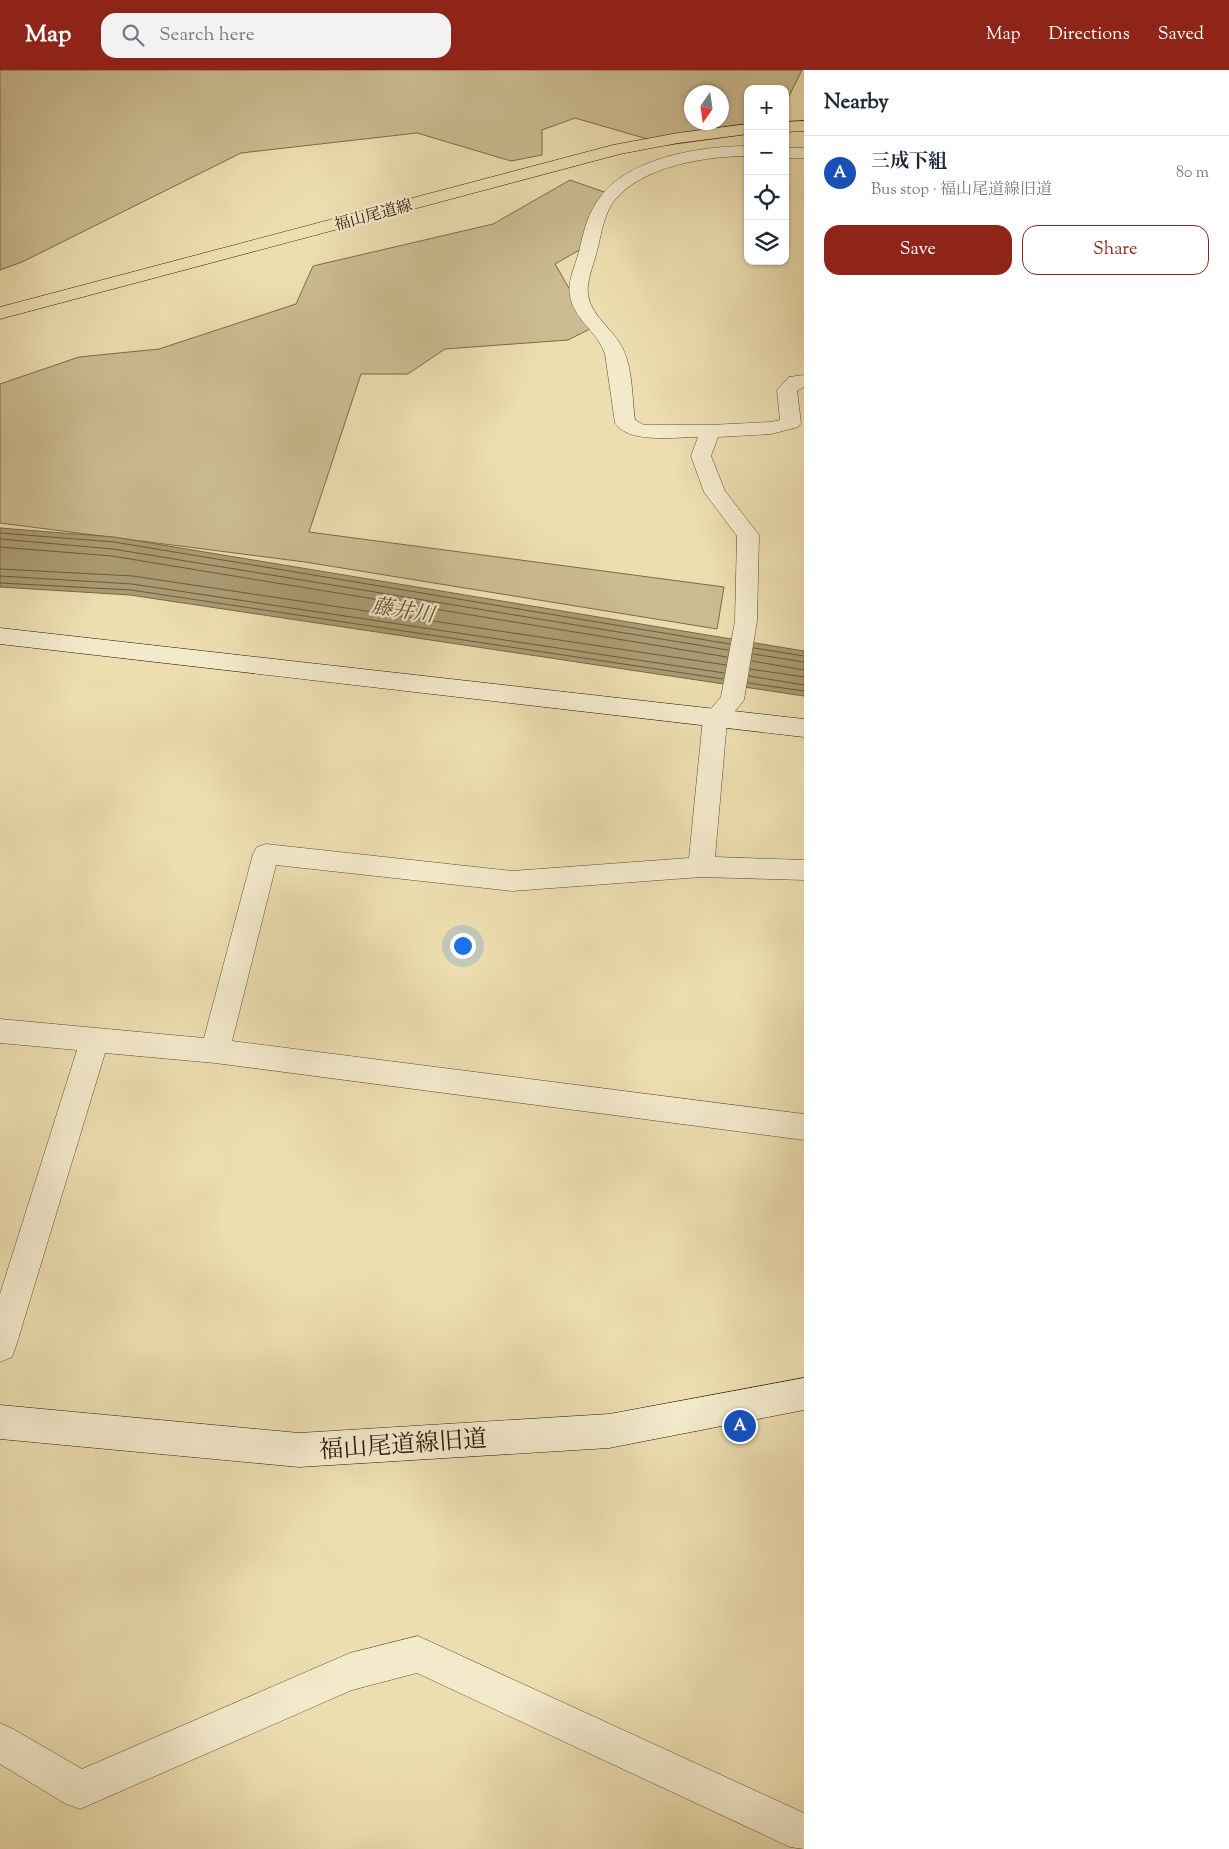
<!DOCTYPE html>
<meta charset="utf-8">
<style>
body{margin:0;font-family:"Sorts Mill Goudy","Noto Serif JP",serif;background:#f2f2f3;color:#1f2937}
.controls{position:absolute;right:15px;top:15px;display:grid;overflow:hidden;border-radius:10px;box-shadow:0 1px 4px #0004}
.controls button{width:45px;height:45px;display:grid;place-items:center;padding:0;border:0;border-bottom:1px solid #e0e1e3;background:#fff;color:#1f2937;font:25px sans-serif}
.compass{position:absolute;left:684px;top:15px;width:45px;height:45px;border-radius:50%;background:#fff;box-shadow:0 1px 4px #0004;rotate:193deg}
.you{position:absolute;left:462px;top:875px;width:18px;height:18px;margin:-12px;border:4px solid #fff;border-radius:50%;background:#1a73e8;box-shadow:0 0 0 8px #1a73e833}
.badge{display:grid;place-items:center;width:32px;height:32px;border-radius:50%;background:#8f2418;color:#fff;font-size:16px;font-weight:700}
.pin{position:absolute;translate:-50% -50%;border:2px solid #fff;box-shadow:0 1px 5px #0006}
.list{margin:0;padding:0;list-style:none}
h2{display:flex;justify-content:space-between;align-items:center;height:65px;margin:0;padding:0 20px;font-size:21px}
h2 small{font-size:16px;font-weight:400;color:#747a83}
.list li{display:grid;grid-template-columns:32px 1fr auto;gap:15px;align-items:center;box-sizing:border-box;height:75px;padding:0 20px;border-top:1px solid #e0e1e3}
.list b{display:block;font-size:19px;white-space:nowrap}
.list p{margin:0;font-size:16px;white-space:nowrap;color:#747a83}
.list em{font-size:16px;font-style:normal;color:#747a83}
.actions{display:flex;gap:10px;padding:15px 20px}
.actions a{flex:1;padding:11px 0;border:1px solid #8f2418;border-radius:15px;text-align:center;font-size:18px;color:#8f2418}
.actions .main{background:#8f2418;color:#fff}
.icon{flex:none;width:28px;height:28px;fill:none;stroke:currentColor;stroke-width:2;stroke-linecap:round;stroke-linejoin:round}
.map{position:relative;flex:none;width:804px;height:1779px;overflow:hidden}
header{display:flex;align-items:center;gap:30px;box-sizing:border-box;height:70px;padding:0 25px;background:#8f2418;color:#fff}
header strong{font-size:24px}
nav{display:flex;gap:28px;margin-inline-start:auto;font-size:18px}
.search{width:350px;height:45px;background:#f2f2f3;display:flex;align-items:center;gap:12px;box-sizing:border-box;padding:0 18px;border-radius:15px;color:#747a83;font-size:19px}
main{display:flex}
aside{flex:1;background:#fff}
.map>svg:first-child{display:block}
.green{fill:#ccbc92;stroke:#7c6a49;fill-rule:evenodd}
.water{fill:#ab9b74;stroke:#786746}
.lines{fill:none;stroke-linecap:round;stroke-linejoin:round}
.shore{stroke:#6b5a3a;stroke-width:1}
.street-casing{stroke:#5c4a2c;stroke-width:1}
.secondary-casing{stroke:#2b1800;stroke-width:1}
.primary-casing{stroke:#2b1800;stroke-width:1}
.street{fill:#f3eacc;fill-rule:evenodd}
.secondary{fill:#f3eacc;fill-rule:evenodd}
.primary{fill:#eddeb0;fill-rule:evenodd}
.labels{text-anchor:middle;stroke-width:4.5;stroke-linejoin:round;paint-order:stroke}
.far-street-label{font-size:16px;fill:#2b1800;stroke:#f3eacc}
.water-label{font-size:21px;font-style:italic;fill:#5e4c2e;stroke:#f3eacc}
.near-street-label{font-size:24px;fill:#2b1800;stroke:#f3eacc}
</style>
<header>
<strong>Map</strong>
<div class="search"><svg class="icon" aria-label="search" viewBox="0 0 24 24"><circle cx="10" cy="10" r="6"/><path d="M15 15l6 6"/></svg>Search here</div>
<nav><a>Map</a><a>Directions</a><a>Saved</a></nav>
</header>
<main>
<div class="map">
<svg width="804" height="1779" viewBox="0 0 804 1779">
<rect width="100%" height="100%" fill="#eddeb0"/>
<filter id="stains"><feTurbulence type="fractalNoise" baseFrequency=".004" numOctaves="4"/><feColorMatrix values="0 0 0 0 .2 0 0 0 0 .09 0 0 0 0 .02 0 0 0 .5 -.17"/></filter>
<radialGradient id="worn" r=".72"><stop offset=".6" stop-color="#630" stop-opacity="0"/><stop offset="1" stop-color="#630" stop-opacity=".3"/></radialGradient>
<!-- green -->
<g class="green">
<path d="M0,0H802L785,34V19H748V64L668,75L575,48L542,60V85L511,91L417,63L241,83L22,192L0,200ZM692,22H722V52H692Z"/>
<path d="M570,110L610,124L583,178L555,194L592,258L568,270L445,279L408,304H361L309,462L724,517L717,559L305,492L0,453V314L79,287L159,279L296,234L313,196L493,154Z"/>
</g>
<!-- water -->
<path class="water" d="M0,458L114,467L804,581V626L130,525L0,517Z"/>
<g class="lines">
<!-- shore -->
<g class="shore">
<path d="M0,463L114,472L730,574"/>
<path d="M0,469L113,479L728,580"/>
<path d="M0,477L112,486L727,587"/>
<path d="M0,499L133,506L726,595"/>
<path d="M0,506L132,514L724,603"/>
<path d="M0,513L131,520L723,609"/>
<path d="M754,578L804,586"/>
<path d="M753,584L804,592"/>
<path d="M752,591L804,600"/>
<path d="M750,599L804,607"/>
<path d="M749,606L804,615"/>
<path d="M748,613L804,621"/>
</g>
<!-- street casing -->
<g class="street-casing">
<g id="street">
<path d="M748,76V86C707,86 641,96 614,131C604,144 601,165 597,181C594,194 586,211 588,225C592,248 614,259 623,279C633,300 632,328 635,350L644,355H710L771,352L780,350L777,320L789,307L804,305V317L797,321L801,353L798,357L771,364L718,367L711,386L725,421L759,465L757,551L744,630L727,651L715,787L804,790V810L701,807L512,821L276,795L232,971L804,1044V1070L215,993L105,983L16,1276L12,1287L0,1292V1224L77,980L0,973V949L204,968L253,784L257,777L266,774L512,801L689,788L703,648L721,627L735,551L737,466L704,422L691,386L698,367C675,367 629,374 615,353L605,284C598,262 574,250 570,226C567,212 575,196 579,182C583,163 588,142 601,126C630,87 703,76 748,76Z"/>
<rect x="785" y="78" width="19" height="10"/>
<path d="M418,1566L804,1743V1779L790,1777L417,1603L352,1620L80,1739L66,1734L0,1694V1653L13,1659L82,1699L350,1583Z"/>
</g>
</g>
<!-- secondary casing -->
<g class="secondary-casing">
<g id="secondary">
<path d="M0,558L804,649V667L0,574Z"/>
<path d="M804,1308V1340L609,1378L299,1397L0,1369V1335L299,1363L609,1344Z"/>
</g>
</g>
<!-- primary casing -->
<g class="primary-casing">
<g id="primary">
<path d="M804,51V61L785,62V52Z"/>
<path d="M748,54V64L678,73L620,84L0,249V237L613,75L678,63Z"/>
</g>
</g>
<!-- street -->
<use href="#street" class="street"/>
<!-- secondary -->
<use href="#secondary" class="secondary"/>
<!-- primary -->
<use href="#primary" class="primary"/>
</g>
<g class="labels">
<!-- far-street labels -->
<g class="far-street-label">
<text transform="translate(373 144) rotate(-15)" y="6">福山尾道線</text>
</g>
<!-- water labels -->
<g class="water-label">
<text transform="translate(403 540) rotate(9)" y="7">藤井川</text>
</g>
<!-- near-street labels -->
<g class="near-street-label">
<text transform="translate(403 1374) rotate(-4)" y="8">福山尾道線旧道</text>
</g>
</g>
<rect width="100%" height="100%" filter="url(#stains)"/>
<rect width="100%" height="100%" fill="url(#worn)"/>
</svg>
<div class="controls">
<button>+</button>
<button>−</button>
<button><svg class="icon" aria-label="locate" viewBox="0 0 24 24"><circle cx="12" cy="12" r="6"/><path d="M12 2v4M12 18v4M2 12h4M18 12h4"/></svg></button>
<button><svg class="icon" aria-label="layers" viewBox="0 0 24 24"><path d="M12 4l9 5-9 5-9-5zM3 14l9 5 9-5"/></svg></button>
</div>
<svg class="compass" viewBox="-18 -18 36 36"><path d="M0-13l5 13h-10z" fill="#e53935"/><path d="M0 13l5-13h-10z" fill="#747a83"/></svg>
<div class="you"></div>
<div class="pin badge" style="left:740px;top:1356px;background:#1a4fb4">A</div>
</div>
<aside>
<h2>Nearby<small></small></h2>
<ul class="list">
<li><span class="badge" style="background:#1a4fb4">A</span><div><b>三成下組</b><p>Bus stop · 福山尾道線旧道</p></div><em>80 m</em></li>
</ul>
<div class="actions"><a class="main">Save</a><a>Share</a></div>
</aside>
</main>
